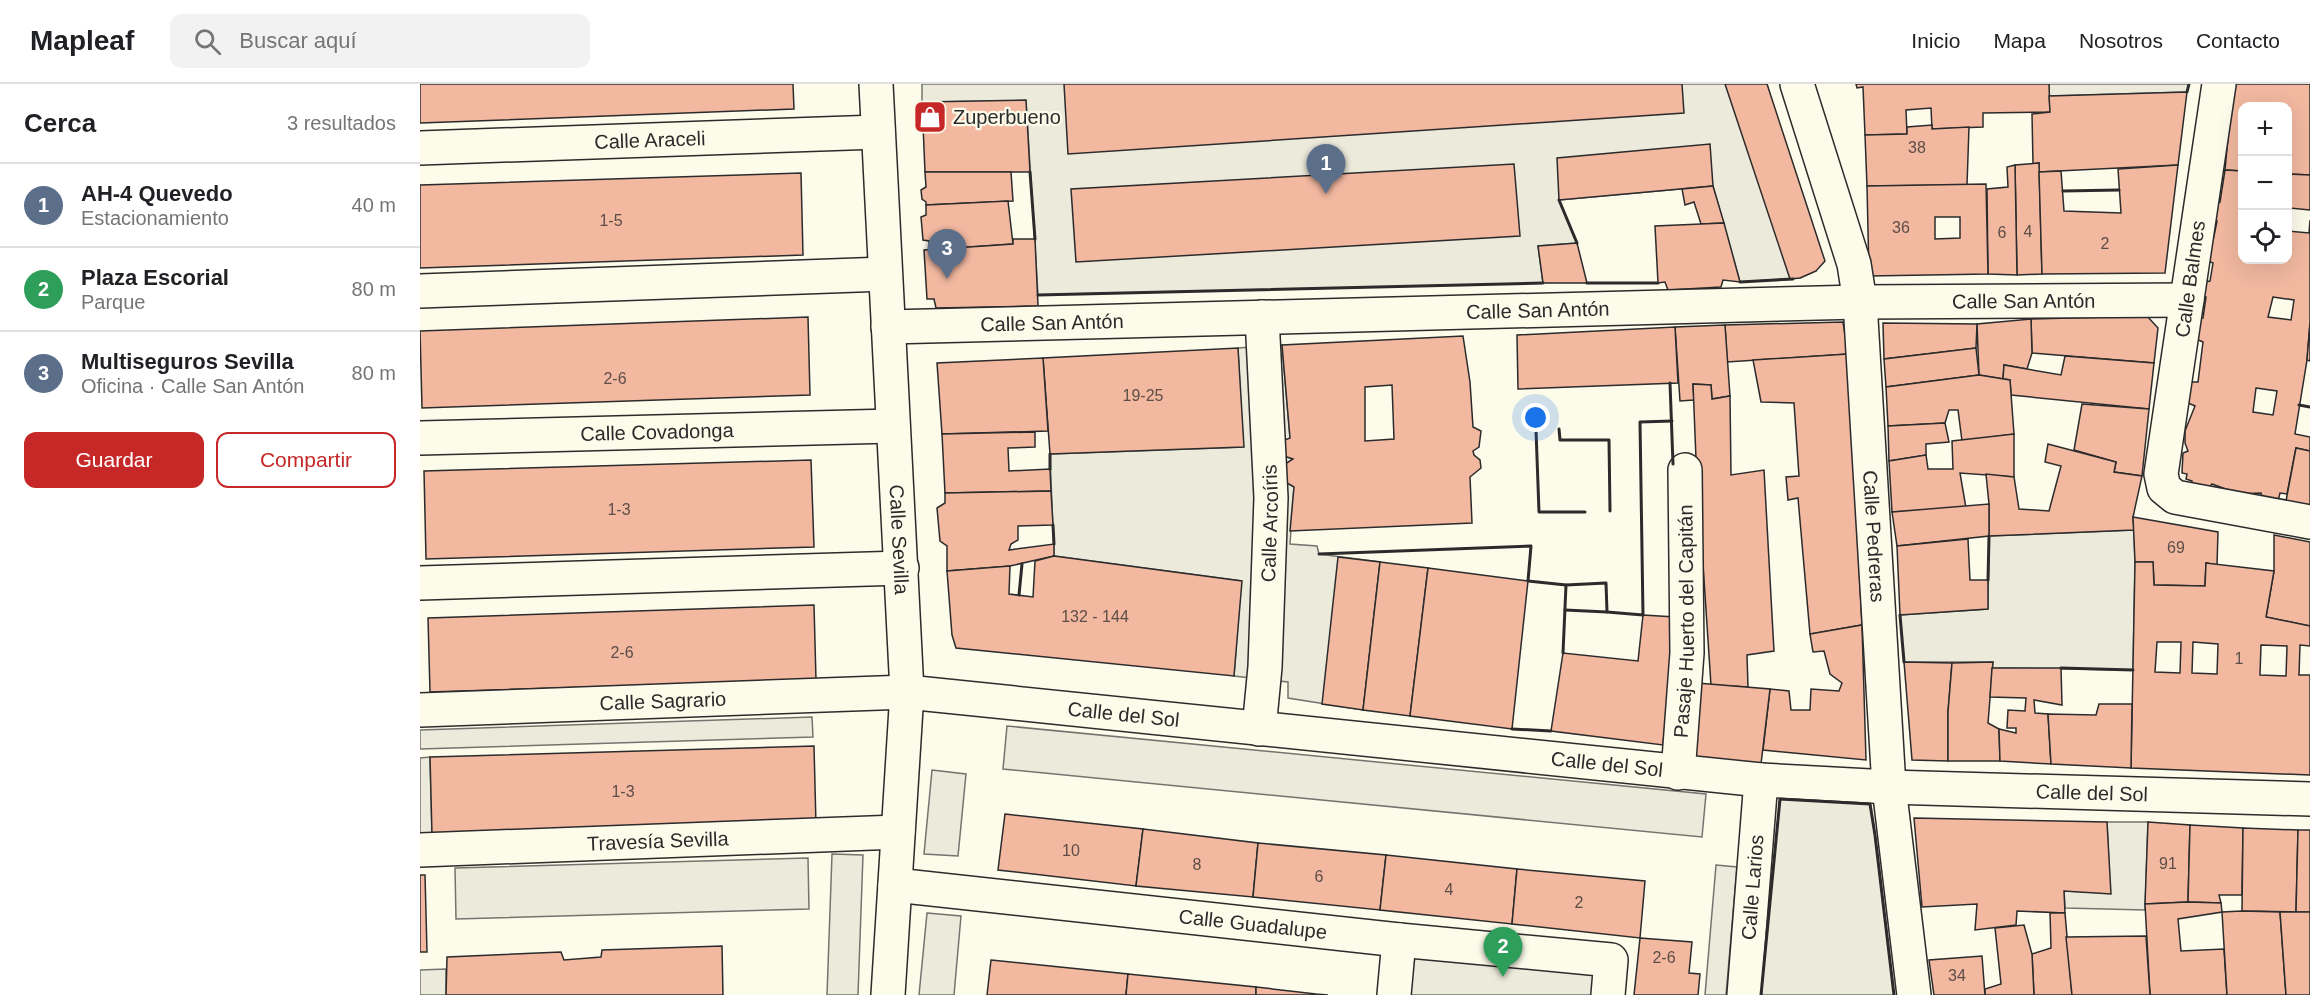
<!DOCTYPE html>
<html lang="es">
<meta charset="utf-8">
<style>
body{margin:0;font-family:Helvetica,sans-serif;background:#f2f2f2;color:#202124}
.controls{position:absolute;right:18px;top:18px;display:grid;overflow:hidden;border-radius:12px;box-shadow:0 6px 24px #0002}
.controls button{width:54px;height:54px;display:grid;place-items:center;padding:0;border:0;border-bottom:2px solid #e0e0e0;background:#fff;color:#202124;font:30px sans-serif}
.you{position:absolute;left:1116px;top:334px;width:21px;height:21px;margin:-15px;border:4px solid #fff;border-radius:50%;background:#1a73e8;box-shadow:0 0 0 9px #1a73e833}
.badge{display:grid;place-items:center;width:39px;height:39px;border-radius:50%;background:#c62828;color:#fff;font-size:20px;font-weight:700}
.pin{position:absolute;translate:-50% -50px;filter:drop-shadow(0 2px 3px #0008)}
.pin::after{content:'';position:absolute;top:32px;width:21px;height:18px;background:inherit;clip-path:polygon(0 0,100% 0,50% 100%)}
.list{margin:0;padding:0;list-style:none}
h2{display:flex;justify-content:space-between;align-items:center;height:78px;margin:0;padding:0 24px;font-size:26px}
h2 small{font-size:20px;font-weight:400;color:#757577}
.list li{display:grid;grid-template-columns:39px 1fr auto;gap:18px;align-items:center;box-sizing:border-box;height:84px;padding:0 24px;border-top:2px solid #e0e0e0}
.list b{display:block;font-size:22px;white-space:nowrap}
.list p{margin:0;font-size:20px;white-space:nowrap;color:#757577}
.list em{font-size:20px;font-style:normal;color:#757577}
.actions{display:flex;gap:12px;padding:18px 24px}
.actions a{flex:1;padding:14px 0;border:2px solid #c62828;border-radius:12px;text-align:center;font-size:21px;color:#c62828}
.actions .main{background:#c62828;color:#fff}
.icon{flex:none;width:33px;height:33px;fill:none;stroke:currentColor;stroke-width:2;stroke-linecap:round;stroke-linejoin:round}
.map{position:relative;flex:none;width:1890px;height:911px;overflow:hidden}
header{display:flex;align-items:center;gap:36px;box-sizing:border-box;height:84px;padding:0 30px;background:#fff;border-bottom:2px solid #e0e0e0}
header strong{font-size:28px}
nav{display:flex;gap:33px;margin-inline-start:auto;font-size:21px}
.search{width:420px;height:54px;background:#f2f2f2;display:flex;align-items:center;gap:15px;box-sizing:border-box;padding:0 21px;border-radius:12px;color:#757577;font-size:22px}
main{display:flex}
aside{flex:1;background:#fff}
.map>svg:first-child{display:block}
.green{fill:#ecebdb;stroke:#74746e;stroke-width:1.5}
.parking{fill:#eceadb;stroke:#74746e;stroke-width:1.5}
.building{fill:#f2b8a0;stroke:#2b2b2b;stroke-width:1.5;fill-rule:evenodd}
.lines{fill:none;stroke-linecap:round;stroke-linejoin:round}
.minor-casing{stroke:#2b2b2b;stroke-width:36}
.major-casing{stroke:#2b2b2b;stroke-width:36}
.minor{stroke:#fdfbea;stroke-width:33}
.major{stroke:#fdfbea;stroke-width:33}
.wall{stroke:#2b2b2b;stroke-width:3}
.labels{text-anchor:middle;stroke-width:4.5;stroke-linejoin:round;paint-order:stroke}
.number-label{font-size:16px;fill:#5d4e48}
.poi-label{font-size:20px;fill:#2b2b2b;stroke:#fdfbea;text-anchor:start}
.street-label{font-size:20px;fill:#2b2b2b;stroke:#fdfbea}
</style>
<header>
<strong>Mapleaf</strong>
<div class="search"><svg class="icon" aria-label="search" viewBox="0 0 24 24"><circle cx="10" cy="10" r="6"/><path d="M15 15l6 6"/></svg>Buscar aquí</div>
<nav><a>Inicio</a><a>Mapa</a><a>Nosotros</a><a>Contacto</a></nav>
</header>
<main>
<aside>
<h2>Cerca<small>3 resultados</small></h2>
<ul class="list">
<li><span class="badge" style="background:#5c6f8a">1</span><div><b>AH-4 Quevedo</b><p>Estacionamiento</p></div><em>40 m</em></li>
<li><span class="badge" style="background:#2e9e5b">2</span><div><b>Plaza Escorial</b><p>Parque</p></div><em>80 m</em></li>
<li><span class="badge" style="background:#5c6f8a">3</span><div><b>Multiseguros Sevilla</b><p>Oficina · Calle San Antón</p></div><em>80 m</em></li>
</ul>
<div class="actions"><a class="main">Guardar</a><a>Compartir</a></div>
</aside>
<div class="map">
<svg width="1890" height="911" viewBox="0 0 1890 911">
<rect width="100%" height="100%" fill="#fdfbea"/>
<!-- green -->
<g class="green">
<path d="M1629,0H1769L1767,8L1629,12Z"/>
<path d="M1714,446L1715,478L1713,586L1572,584L1573,578H1484L1480,531L1568,525L1569,452Z"/>
<path d="M10,673L12,751L0,752V674Z"/>
<path d="M1687,738H1728L1725,826L1645,824L1644,807L1690,809Z"/>
<path d="M979,856L1191,876L1188,911H974Z"/>
<path d="M26,885V911H0V886Z"/>
</g>
<!-- parking -->
<g class="parking">
<path d="M502,0H1347L1396,187L1380,194L1320,198L1293,102L1139,116L1157,159L1118,162L1123,199L618,211L606,17L502,18Z"/>
<path d="M862,261L870,354L861,371L873,375L874,403L870,460L897,462L899,470L960,478L943,626L868,614V598L814,592L821,497L634,472L630,370L823,363L818,264Z"/>
<path d="M392,633L393,653L0,665V646Z"/>
<path d="M587,642L1286,710L1282,753L583,685Z"/>
<path d="M512,686L546,690L538,772L504,770Z"/>
<path d="M1360,715L1450,720L1455,751L1474,911H1341Z"/>
<path d="M412,770L443,771L438,911H407Z"/>
<path d="M388,774L389,825L36,835L35,784Z"/>
<path d="M1296,781L1317,783L1306,911H1285Z"/>
<path d="M507,829L541,832L534,911H499Z"/>
</g>
<!-- building -->
<g class="building">
<path d="M0,0H373L374,25L0,39Z"/>
<path d="M644,0H1262L1264,29L648,70Z"/>
<path d="M1305,0H1347L1405,177L1396,187L1380,194L1370,195Z"/>
<path d="M1436,0H1629L1630,28L1563,29V43L1512,45L1511,24L1486,26L1487,50L1445,51L1443,3L1437,4Z"/>
<path d="M1813,0H1890V91L1868,90V22H1822V87L1805,86Z"/>
<path d="M1767,8L1758,81L1619,88V79L1613,80L1612,30L1630,28L1629,12Z"/>
<path d="M606,16L610,88H505L502,18Z"/>
<path d="M1512,41V45L1549,43L1547,101L1447,102L1445,51L1487,50V43Z"/>
<path d="M1290,60L1293,102L1139,116L1137,74Z"/>
<path d="M1619,79L1622,190L1597,191L1595,81Z"/>
<path d="M1094,80L1100,152L656,178L651,105Z"/>
<path d="M1595,81L1597,191L1568,190L1567,105L1588,103L1587,83Z"/>
<path d="M1758,81L1745,189L1622,190L1619,88L1641,87L1644,127L1701,129L1698,85Z"/>
<path d="M1805,86L1822,87V176H1868V147L1889,149L1890,136V239L1887,276L1875,350L1890,353V367L1876,364L1867,410L1860,409L1858,417L1842,413L1841,409L1819,410L1792,400L1789,404L1771,402L1772,397L1766,395L1767,390L1762,389L1763,369L1768,367L1765,359V347L1775,322L1768,319L1771,298H1778L1783,258L1776,255L1777,234H1783L1786,213L1781,212L1784,198L1790,197L1793,179L1786,176L1788,159L1793,156L1795,147L1797,137L1793,133L1795,119L1800,118ZM1853,213L1874,216L1871,236L1848,233ZM1836,304L1857,307L1853,331L1833,328Z"/>
<path d="M505,88H591L593,117L506,121V118L502,115L501,106L506,103Z"/>
<path d="M381,89L383,171L0,184V101Z"/>
<path d="M1868,90L1890,91V126L1870,124L1868,138Z"/>
<path d="M1566,100L1568,190L1449,192L1447,102ZM1515,133H1540V154L1515,155Z"/>
<path d="M1293,102L1304,139L1281,140L1274,118L1265,121L1262,105Z"/>
<path d="M588,117L593,160L509,166V157L503,156L501,133L506,131V121Z"/>
<path d="M1304,139L1320,198L1303,196L1301,203L1248,206L1245,198L1238,199L1235,142Z"/>
<path d="M593,155H615L618,222L516,224L514,215H507L504,166L593,160Z"/>
<path d="M1157,159L1167,199H1123L1118,162Z"/>
<path d="M1727,232L1738,244L1734,279L1612,269L1611,235Z"/>
<path d="M388,233L390,311L2,324L0,247Z"/>
<path d="M1611,235L1612,269L1607,285L1584,281L1583,295L1559,291L1557,240Z"/>
<path d="M1423,238L1428,270L1307,278L1305,241Z"/>
<path d="M1463,239L1557,240L1556,264L1464,275Z"/>
<path d="M1890,239V277L1887,276Z"/>
<path d="M1305,241L1310,312L1292,315L1291,301L1273,300L1274,316L1260,317L1255,243Z"/>
<path d="M1255,243L1258,299L1098,305L1097,251Z"/>
<path d="M1043,252L1050,298L1053,343L1061,347L1059,363L1053,367L1054,371L1060,376L1061,384L1050,393L1052,439L870,447L874,403L858,394L859,384L873,375L861,371L862,357L870,354L862,261ZM972,301L974,355L945,357V303Z"/>
<path d="M818,264L824,363L630,370L623,274Z"/>
<path d="M1556,264L1559,291L1466,303L1464,275Z"/>
<path d="M1428,270L1442,541L1390,550L1378,414L1368,416L1366,393L1379,392L1374,319L1341,318L1333,276Z"/>
<path d="M1645,272L1734,279L1729,325L1591,311L1590,296L1583,295L1584,281L1641,291Z"/>
<path d="M623,274L628,347L522,350L517,279Z"/>
<path d="M1559,291L1590,296L1594,350L1542,357L1538,326H1529L1525,339L1468,342L1466,303Z"/>
<path d="M1273,300L1291,301L1292,315L1310,312L1311,391L1344,386L1354,567L1327,571L1328,603L1291,601L1276,375Z"/>
<path d="M1662,320L1729,325L1722,392L1694,388L1696,378L1654,366Z"/>
<path d="M1525,339L1529,358L1506,360V371L1469,377L1468,342Z"/>
<path d="M615,348V363L588,364L589,387L630,385L631,407L525,409L522,350Z"/>
<path d="M1594,350V393L1540,389L1546,424L1472,428L1469,377L1506,371L1508,385H1533L1532,357Z"/>
<path d="M1628,360L1696,378L1694,388L1722,392L1713,433L1714,446L1569,452V420L1566,390L1594,393L1599,425L1629,427L1641,382L1625,378Z"/>
<path d="M1876,364L1890,367V421L1866,417Z"/>
<path d="M391,376L394,463L6,475L4,387Z"/>
<path d="M631,407L633,441L598,442V456L591,460L589,466L634,460V472L590,482L527,487V462L520,457L517,424L525,419V409Z"/>
<path d="M1569,420V452L1477,462L1472,428Z"/>
<path d="M1713,433L1798,448L1797,481L1786,479L1785,502L1734,501L1733,478H1715Z"/>
<path d="M1854,451L1890,458V542L1846,533L1854,487Z"/>
<path d="M1548,455L1550,496H1568V525L1480,531L1477,462Z"/>
<path d="M634,472L822,497L814,592L536,564L532,551L527,487L590,482L589,510L613,513L615,477Z"/>
<path d="M918,473L960,478L943,626L902,620Z"/>
<path d="M960,478L1008,484L990,632L943,626Z"/>
<path d="M1715,478H1733L1734,501L1785,502L1786,479L1854,487L1846,533L1890,542V562L1880,561L1879,591H1890V691L1711,684ZM1737,558H1761L1760,589L1735,588ZM1773,558L1798,560L1797,590L1772,589ZM1841,561L1867,562L1866,592L1840,591Z"/>
<path d="M1008,484L1108,497L1092,645L990,632Z"/>
<path d="M394,521L396,596L10,608L8,534Z"/>
<path d="M1223,531L1255,533L1243,661L1131,647L1143,569L1218,577Z"/>
<path d="M1442,541L1446,676L1343,666L1350,605L1369,607L1371,626H1390L1391,605L1419,607L1422,599L1410,590L1404,567L1393,568L1390,550Z"/>
<path d="M1484,578L1532,579L1528,628V677L1492,676Z"/>
<path d="M1573,578L1568,639L1579,645L1580,677H1528V628L1532,579Z"/>
<path d="M1572,584H1641L1642,621L1614,616L1615,629L1628,630L1631,680L1580,677L1579,645L1596,649V644H1587L1588,626L1605,627L1606,614L1570,613Z"/>
<path d="M1277,599L1350,605L1341,680L1270,675Z"/>
<path d="M1679,620H1712L1711,684L1631,680L1628,630L1676,631Z"/>
<path d="M394,662L396,741L12,751L10,673Z"/>
<path d="M585,730L723,745L716,802L578,786Z"/>
<path d="M1494,734L1687,738L1691,810L1644,807L1645,829L1597,827L1596,841L1555,846L1557,820L1502,823Z"/>
<path d="M1728,738L1770,741L1768,818L1725,820Z"/>
<path d="M1770,741L1823,744L1822,811H1799L1801,819L1768,818Z"/>
<path d="M1823,744L1878,746L1876,828L1822,827Z"/>
<path d="M723,745L838,759L833,813L716,802Z"/>
<path d="M1878,746H1890V828H1876Z"/>
<path d="M838,759L966,771L960,826L833,813Z"/>
<path d="M966,771L1097,785L1092,840L960,826Z"/>
<path d="M1097,785L1225,797L1220,854L1092,840Z"/>
<path d="M0,791H5L7,868H0Z"/>
<path d="M1768,818L1801,819L1802,828L1758,835L1761,867L1804,865L1807,911H1730L1725,820Z"/>
<path d="M1822,827L1860,828L1866,911H1807L1802,828Z"/>
<path d="M1860,828H1890V911H1866Z"/>
<path d="M1630,829H1645L1652,911H1614L1612,870L1631,864Z"/>
<path d="M1604,841L1612,870L1614,911H1565V905L1581,900L1575,844Z"/>
<path d="M1726,852L1730,911H1652L1646,853Z"/>
<path d="M1220,854L1272,858L1269,889L1280,890L1278,911H1214Z"/>
<path d="M302,862L303,911H26L27,873L141,868L144,876L181,873L182,866Z"/>
<path d="M1562,872L1565,911H1514L1509,876Z"/>
<path d="M571,876L708,890L706,911H567Z"/>
<path d="M708,890L836,903V911H706Z"/>
<path d="M836,903L896,910L908,911H836Z"/>
</g>
<g class="lines">
<!-- minor casing -->
<g class="minor-casing">
<g id="minor">
<path d="M1799,0L1741,390L1744,404L1755,413L1890,438"/>
<path id="s1" d="M0,64L458,48"/>
<path d="M0,207L465,190"/>
<path id="s2" d="M468,243L1440,218L1767,216"/>
<path id="s3" d="M0,354L473,342"/>
<path d="M0,499L482,484"/>
<path id="s4" d="M0,626L487,608L1341,696L1469,703L1890,715"/>
<path id="s5" d="M839,645L845,583L851,414L842,233"/>
<path id="s6" d="M1258,689L1267,569L1265,386"/>
<path id="s7" d="M0,766L478,748"/>
<path id="s8" d="M475,801L979,856L1191,876L1188,911"/>
<path d="M974,911L979,856"/>
<path id="s9" d="M1324,911L1341,696"/>
</g>
</g>
<!-- major casing -->
<g class="major-casing">
<g id="major">
<path id="s10" d="M456,0L487,608L468,911"/>
<path id="s11" d="M1377,0L1434,180L1440,218L1469,703L1494,911"/>
</g>
</g>
<!-- minor -->
<use href="#minor" class="minor"/>
<!-- major -->
<use href="#major" class="major"/>
<!-- wall -->
<g class="wall">
<path d="M1767,8L1769,0"/>
<path d="M610,88L615,155"/>
<path d="M1643,107L1699,106"/>
<path d="M1139,116L1157,159"/>
<path d="M1320,198L1373,195"/>
<path d="M1167,199H1238"/>
<path d="M618,211L1123,199"/>
<path d="M1250,299L1253,380"/>
<path d="M1879,321L1890,323"/>
<path d="M1139,345L1140,356H1189L1190,427"/>
<path d="M1116,346L1119,428H1165"/>
<path d="M630,370V385"/>
<path d="M633,441L634,460"/>
<path d="M899,470L1111,462L1108,497L1146,501L1143,569"/>
<path d="M1568,496L1569,452"/>
<path d="M599,511L602,480"/>
<path d="M1145,526L1187,528L1186,499L1146,501"/>
<path d="M1187,528L1223,531L1220,338L1252,337"/>
<path d="M1480,531L1484,578"/>
<path d="M1641,584L1713,586"/>
<path d="M1092,645L1131,647"/>
<path d="M1341,911L1360,715L1450,720L1455,751L1474,911"/>
</g>
</g>
<!-- icons -->
<defs>
<g id="shop-square" transform="scale(1.725)"><rect x="-9" y="-9" width="18" height="18" rx="4" fill="#c62828" stroke="#fdfbea"/><path d="M-5-2.5h2.3a2.7 3.5 0 0 1 5.4 0H5L5.5 6h-11ZM-1.5-2.5h3a1.5 2.3 0 0 0-3 0Z" fill="#fff"/></g>
</defs>
<g fill-rule="evenodd">
<use href="#shop-square" x="510" y="33"/>
</g>
<g class="labels">
<!-- number labels -->
<g class="number-label">
<text x="1497" y="69">38</text>
<text x="191" y="142">1-5</text>
<text x="1481" y="149">36</text>
<text x="1608" y="153">4</text>
<text x="1582" y="154">6</text>
<text x="1685" y="165">2</text>
<text x="195" y="300">2-6</text>
<text x="723" y="317">19-25</text>
<text x="199" y="431">1-3</text>
<text x="1756" y="469">69</text>
<text x="675" y="538">132 - 144</text>
<text x="202" y="574">2-6</text>
<text x="1819" y="580">1</text>
<text x="203" y="713">1-3</text>
<text x="651" y="772">10</text>
<text x="1748" y="785">91</text>
<text x="777" y="786">8</text>
<text x="899" y="798">6</text>
<text x="1029" y="811">4</text>
<text x="1159" y="824">2</text>
<text x="1244" y="879">2-6</text>
<text x="1537" y="897">34</text>
</g>
<!-- poi labels -->
<g class="poi-label">
<text x="533" y="40">Zuperbueno</text>
</g>
<!-- street labels -->
<g class="street-label">
<text dy="7" stroke="none"><textPath href="#s1" startOffset="230">Calle Araceli</textPath></text>
<text transform="translate(1770 195) rotate(-82)" y="7">Calle Balmes</text>
<text dy="7" stroke="none"><textPath href="#s2" startOffset="1136">Calle San Antón</textPath></text>
<text dy="7" stroke="none"><textPath href="#s2" startOffset="650">Calle San Antón</textPath></text>
<text dy="7" stroke="none"><textPath href="#s2" startOffset="164">Calle San Antón</textPath></text>
<text dy="7" stroke="none"><textPath href="#s3" startOffset="237">Calle Covadonga</textPath></text>
<text dy="7" stroke="none"><textPath href="#s5" startOffset="206">Calle Arcoíris</textPath></text>
<text dy="7" stroke="none"><textPath href="#s11" startOffset="462">Calle Pedreras</textPath></text>
<text dy="7" stroke="none"><textPath href="#s10" startOffset="456">Calle Sevilla</textPath></text>
<text dy="7" stroke="none"><textPath href="#s6" startOffset="152">Pasaje Huerto del Capitán</textPath></text>
<text dy="7" stroke="none"><textPath href="#s4" startOffset="243">Calle Sagrario</textPath></text>
<text dy="7" stroke="none"><textPath href="#s4" startOffset="705">Calle del Sol</textPath></text>
<text dy="7" stroke="none"><textPath href="#s4" startOffset="1191">Calle del Sol</textPath></text>
<text dy="7" stroke="none"><textPath href="#s4" startOffset="1677">Calle del Sol</textPath></text>
<text dy="7" stroke="none"><textPath href="#s7" startOffset="238">Travesía Sevilla</textPath></text>
<text dy="7" stroke="none"><textPath href="#s9" startOffset="108">Calle Larios</textPath></text>
<text dy="7" stroke="none"><textPath href="#s8" startOffset="360">Calle Guadalupe</textPath></text>
</g>
</g>
</svg>
<div class="controls">
<button>+</button>
<button>−</button>
<button><svg class="icon" aria-label="locate" viewBox="0 0 24 24"><circle cx="12" cy="12" r="6"/><path d="M12 2v4M12 18v4M2 12h4M18 12h4"/></svg></button>
</div>
<div class="you"></div>
<div class="pin badge" style="left:906px;top:110px;background:#5c6f8a">1</div>
<div class="pin badge" style="left:1083px;top:893px;background:#2e9e5b">2</div>
<div class="pin badge" style="left:527px;top:195px;background:#5c6f8a">3</div>
</div>
</main>
